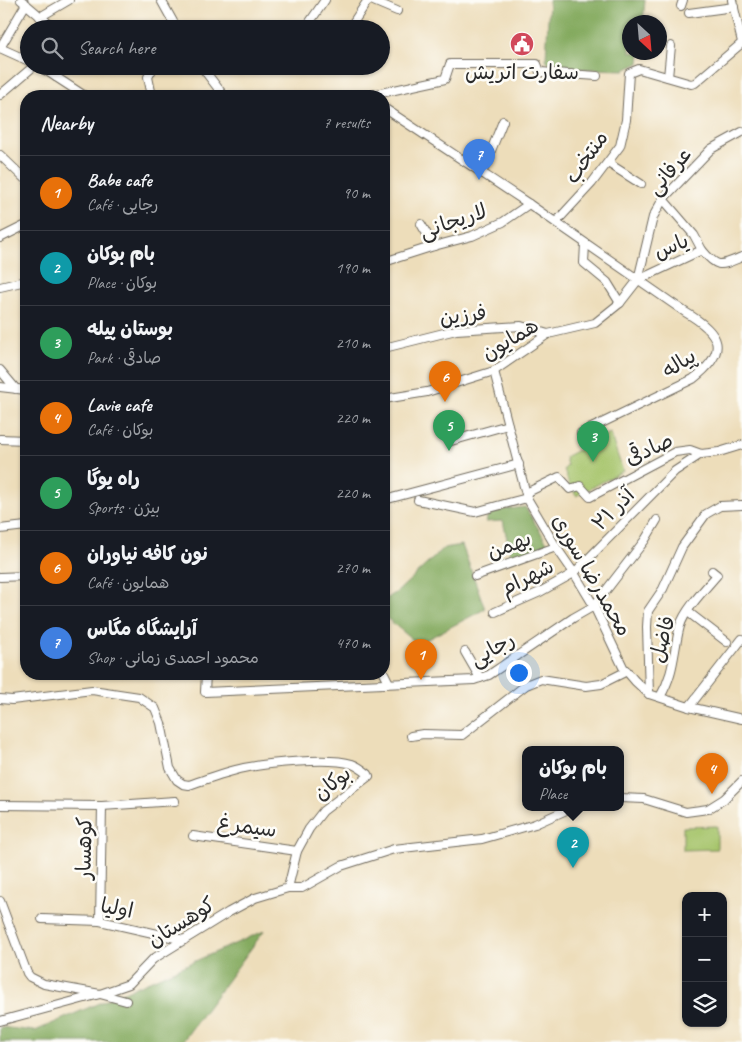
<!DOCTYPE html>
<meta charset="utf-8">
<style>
body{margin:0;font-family:Caveat,"Playpen Sans Arabic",sans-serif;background:#20242c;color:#f1f3f6}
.controls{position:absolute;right:15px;bottom:15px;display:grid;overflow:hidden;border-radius:10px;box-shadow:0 1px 4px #0004}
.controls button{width:45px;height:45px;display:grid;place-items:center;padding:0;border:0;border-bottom:1px solid #363941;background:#171b24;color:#f1f3f6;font:25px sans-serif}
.compass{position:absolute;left:622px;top:15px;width:45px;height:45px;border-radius:50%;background:#171b24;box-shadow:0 1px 4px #0004;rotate:154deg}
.you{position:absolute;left:518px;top:672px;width:18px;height:18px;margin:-12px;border:4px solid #fff;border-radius:50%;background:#1a73e8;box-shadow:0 0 0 8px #1a73e833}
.badge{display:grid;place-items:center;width:32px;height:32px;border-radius:50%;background:#db2777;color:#fff;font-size:16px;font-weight:700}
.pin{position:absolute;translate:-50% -41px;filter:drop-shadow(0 1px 2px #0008)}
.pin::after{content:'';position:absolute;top:26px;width:18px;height:15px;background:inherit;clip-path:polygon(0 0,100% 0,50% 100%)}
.popup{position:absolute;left:522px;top:746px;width:102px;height:65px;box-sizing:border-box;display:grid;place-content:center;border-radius:10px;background:#171b24;filter:drop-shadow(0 1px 4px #0005);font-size:16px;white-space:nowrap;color:#9ea1a6}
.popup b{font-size:19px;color:#f1f3f6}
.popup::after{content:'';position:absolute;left:50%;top:100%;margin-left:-10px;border:10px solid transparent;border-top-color:#171b24}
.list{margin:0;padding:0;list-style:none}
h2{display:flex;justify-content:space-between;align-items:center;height:65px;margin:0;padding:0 20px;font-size:21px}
h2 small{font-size:16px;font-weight:400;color:#9ea1a6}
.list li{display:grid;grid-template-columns:32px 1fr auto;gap:15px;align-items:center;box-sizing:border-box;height:75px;padding:0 20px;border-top:1px solid #363941}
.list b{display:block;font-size:19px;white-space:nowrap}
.list p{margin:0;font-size:16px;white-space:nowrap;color:#9ea1a6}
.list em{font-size:16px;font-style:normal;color:#9ea1a6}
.icon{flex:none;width:28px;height:28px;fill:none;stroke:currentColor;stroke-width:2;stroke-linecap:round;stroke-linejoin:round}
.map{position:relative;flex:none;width:742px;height:1042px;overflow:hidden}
.search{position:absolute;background:#171b24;box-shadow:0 1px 4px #0004;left:20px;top:20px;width:370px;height:55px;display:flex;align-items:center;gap:12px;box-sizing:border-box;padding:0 18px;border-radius:28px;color:#9ea1a6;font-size:19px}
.panel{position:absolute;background:#171b24;box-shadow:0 1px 4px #0004;left:20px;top:90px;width:370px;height:590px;border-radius:20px}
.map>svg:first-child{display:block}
.green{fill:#a6c46b;stroke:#68784b}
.forest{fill:#84aa5f;stroke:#586a45}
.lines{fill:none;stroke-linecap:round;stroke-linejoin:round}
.street-casing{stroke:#6f695d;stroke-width:10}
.street{stroke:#fff;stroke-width:8}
.labels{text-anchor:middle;stroke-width:5;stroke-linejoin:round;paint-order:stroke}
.poi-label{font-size:21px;fill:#2b2b2b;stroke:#fdfcf7}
.street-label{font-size:21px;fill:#2b2b2b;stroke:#fdfcf7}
</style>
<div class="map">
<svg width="742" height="1042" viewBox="0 0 742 1042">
<rect width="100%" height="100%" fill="#fdfcf7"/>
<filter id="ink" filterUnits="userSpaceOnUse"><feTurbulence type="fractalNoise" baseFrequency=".02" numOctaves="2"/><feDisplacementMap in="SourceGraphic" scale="10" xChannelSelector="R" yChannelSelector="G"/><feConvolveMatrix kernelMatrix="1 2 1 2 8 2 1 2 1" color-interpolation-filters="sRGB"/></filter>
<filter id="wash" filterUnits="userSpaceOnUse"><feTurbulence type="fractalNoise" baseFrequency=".0096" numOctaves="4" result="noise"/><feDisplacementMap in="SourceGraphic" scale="20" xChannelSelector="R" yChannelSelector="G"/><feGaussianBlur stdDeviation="1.12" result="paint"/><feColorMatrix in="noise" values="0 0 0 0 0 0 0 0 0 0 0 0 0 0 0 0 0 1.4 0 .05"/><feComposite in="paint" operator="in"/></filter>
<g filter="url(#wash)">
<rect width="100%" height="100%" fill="#edddba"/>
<!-- green -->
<g class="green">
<path d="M610,433L623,471L576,496L573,490L570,488L564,469L567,466L565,457Z"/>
<path d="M717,826V849L683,850V827Z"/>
</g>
<!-- forest -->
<g class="forest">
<path d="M549,0H645L643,22H630V52L640,53L639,63L624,70L552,68L546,59Z"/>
<path d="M525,507L548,544L511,557L503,521L486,522L488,514L501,510Z"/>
<path d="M462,545L485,609L418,644L384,616V600L397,592L444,548Z"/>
<path d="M264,931L182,1042H0V1027L35,1031Z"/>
</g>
</g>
<g filter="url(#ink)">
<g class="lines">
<!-- street casing -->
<g class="street-casing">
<g id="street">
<path d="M21,0L55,29"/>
<path d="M161,0L177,29"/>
<path d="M371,0L397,11"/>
<path d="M732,0L742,42"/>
<path d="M681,6L683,0"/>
<path d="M689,13L734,7"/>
<path d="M40,17L69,0"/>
<path d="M353,23L368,0"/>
<path d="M307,26L325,0"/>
<path d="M0,48L26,4"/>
<path d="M0,48L29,61"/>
<path d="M39,66L85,96"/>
<path d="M201,66L224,96"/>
<path d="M56,77L62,66"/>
<path d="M668,77L671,46"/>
<path d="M0,95L34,66"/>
<path d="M152,96L148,77L153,68"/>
<path d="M367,96L445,79L450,64H537L540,72L597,76"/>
<path d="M384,108L529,204L685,312C721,333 730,351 693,379L581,433"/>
<path d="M0,155L26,180"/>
<path d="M608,163L641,184"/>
<path d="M482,173L503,121"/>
<path d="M663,199L694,235L702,250"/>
<path d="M556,222L592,183L620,146L626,120L629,73L639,69L691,84L695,83L742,43"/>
<path d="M421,224L434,246"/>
<path d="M0,238L26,225"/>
<path d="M585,244L584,263L607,282L620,303"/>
<path d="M384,262L434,246L472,236L503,222L529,204"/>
<path d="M638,280L702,250C718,269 720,266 742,257"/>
<path d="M0,287L26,281"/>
<path d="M384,348L456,330L521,326L548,334"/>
<path d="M0,370L16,389"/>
<path d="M494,371L527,498L556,547L574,573L594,606L623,667L635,681L649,694L689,707L742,719"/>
<path d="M0,387L26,390"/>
<path d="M384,399L427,392L494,371L548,334L595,323L620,303L638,280L653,217L663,199L711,149L742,132"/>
<path d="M0,439L26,440"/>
<path d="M451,441L508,425"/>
<path d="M526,493L559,477L570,489L580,486L590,497L675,452L690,450L701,454L719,452L742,445"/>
<path d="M384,500L519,464"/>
<path d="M418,500L475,512L527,498"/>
<path d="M0,529L26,526"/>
<path d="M475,576L556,547"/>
<path d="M0,577L26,576"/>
<path d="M495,612L540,592L574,573L675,471L701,454"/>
<path d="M688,612L727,642"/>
<path d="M465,652L480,678"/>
<path d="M384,673L389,683"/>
<path d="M206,674L205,692L474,680L489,675L573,618L594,606L645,540L657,520"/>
<path d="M649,694L647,627L648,611L663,589L682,547L706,514L720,506L742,505"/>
<path d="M660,697C675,672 673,652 680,626C685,609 706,588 717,575L712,571"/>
<path d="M0,699L12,700L92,690L139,697L155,708L161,723L170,768L177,780L183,784L189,785C207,779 225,772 244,768C269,763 329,757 352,764C358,766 363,770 368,774L369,776L323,811L309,829L297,851L288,888"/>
<path d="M689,707L742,639"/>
<path d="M411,736L423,734L462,735L526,685L541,679L586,686L601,684L627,671"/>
<path d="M620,798L644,799L686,812L708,809L724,799L742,781"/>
<path d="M0,805L102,806L100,921"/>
<path d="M102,806L175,801"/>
<path d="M193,836L297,851"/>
<path d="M0,901L27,973L30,977L44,984L100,994L126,1001"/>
<path d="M42,919L100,921L184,940"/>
<path d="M0,1021L100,994L129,984L153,959L229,912L255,898L288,888H302L341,866L394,849L482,839L535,824L573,807"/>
</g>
</g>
<!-- street -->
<use href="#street" class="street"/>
</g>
</g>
<!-- icons -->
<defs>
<g id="civic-disc" transform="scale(1.25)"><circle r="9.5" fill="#d1495b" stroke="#fdfcf7"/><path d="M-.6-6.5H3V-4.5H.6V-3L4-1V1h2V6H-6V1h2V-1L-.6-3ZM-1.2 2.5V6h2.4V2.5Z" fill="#fff"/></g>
</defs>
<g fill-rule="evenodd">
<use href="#civic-disc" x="522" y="44"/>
</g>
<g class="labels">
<!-- poi labels -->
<g class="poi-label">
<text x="522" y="79">سفارت اتریش</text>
</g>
<!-- street labels -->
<g class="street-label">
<text transform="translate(586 157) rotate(-55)" y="7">منتخب</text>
<text transform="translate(669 171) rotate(-49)" y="7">عرفانی</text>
<text transform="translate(453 221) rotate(-19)" y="7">لاریجانی</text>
<text transform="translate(671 246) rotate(-23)" y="7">یاس</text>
<text transform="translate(463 315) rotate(-7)" y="7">فرزین</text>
<text transform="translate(510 339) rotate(-31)" y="7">همایون</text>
<text transform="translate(679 363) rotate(-33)" y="7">پیاله</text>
<text transform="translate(649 449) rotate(-24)" y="7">صادقی</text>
<text transform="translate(613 509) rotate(-45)" y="7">۲۱ آذر</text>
<text transform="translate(509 545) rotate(-20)" y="7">بهمن</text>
<text transform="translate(592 575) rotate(60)" y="7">محمدرضا سوری</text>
<text transform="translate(527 577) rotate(-26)" y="7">شهرام</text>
<text transform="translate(662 639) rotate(-74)" y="7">فاضل</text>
<text transform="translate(492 649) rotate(-30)" y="7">رجایی</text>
<text transform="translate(332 783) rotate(-38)" y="7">بوکان</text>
<text transform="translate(247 826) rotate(8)" y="7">سیمرغ</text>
<text transform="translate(84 848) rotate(-89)" y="7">کوهسار</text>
<text transform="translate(117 908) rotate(11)" y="7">اولیا</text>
<text transform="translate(181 922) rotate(-32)" y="7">کوهستان</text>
</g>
</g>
</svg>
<div class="controls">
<button>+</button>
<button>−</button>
<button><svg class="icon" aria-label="layers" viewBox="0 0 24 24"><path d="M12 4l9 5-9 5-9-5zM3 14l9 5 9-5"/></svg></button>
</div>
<svg class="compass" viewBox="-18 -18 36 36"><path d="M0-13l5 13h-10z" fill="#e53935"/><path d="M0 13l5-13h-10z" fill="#9ea1a6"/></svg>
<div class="you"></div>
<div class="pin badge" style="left:421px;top:680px;background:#e8710a">1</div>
<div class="pin badge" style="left:573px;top:868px;background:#0f9aa8">2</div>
<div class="popup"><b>بام بوکان</b>Place</div>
<div class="pin badge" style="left:593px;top:462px;background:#2e9e5b">3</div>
<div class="pin badge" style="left:712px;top:794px;background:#e8710a">4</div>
<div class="pin badge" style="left:449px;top:451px;background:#2e9e5b">5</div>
<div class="pin badge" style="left:445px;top:402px;background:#e8710a">6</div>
<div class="pin badge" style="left:479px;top:180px;background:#3f7fe0">7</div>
<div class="search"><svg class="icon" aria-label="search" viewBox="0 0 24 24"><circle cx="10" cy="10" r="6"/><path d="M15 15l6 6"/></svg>Search here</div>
<section class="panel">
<h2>Nearby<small>7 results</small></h2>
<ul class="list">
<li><span class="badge" style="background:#e8710a">1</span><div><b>Babe cafe</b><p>Café · رجایی</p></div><em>90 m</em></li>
<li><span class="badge" style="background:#0f9aa8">2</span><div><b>بام بوکان</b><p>Place · بوکان</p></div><em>190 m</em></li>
<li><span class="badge" style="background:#2e9e5b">3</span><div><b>بوستان پیله</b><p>Park · صادقی</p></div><em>210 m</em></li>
<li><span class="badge" style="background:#e8710a">4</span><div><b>Lavie cafe</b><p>Café · بوکان</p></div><em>220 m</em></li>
<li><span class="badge" style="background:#2e9e5b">5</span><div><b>راه یوگا</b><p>Sports · بیژن</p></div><em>220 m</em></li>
<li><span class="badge" style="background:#e8710a">6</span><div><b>نون کافه نیاوران</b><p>Café · همایون</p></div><em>270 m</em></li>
<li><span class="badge" style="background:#3f7fe0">7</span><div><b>آرایشگاه مگاس</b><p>Shop · محمود احمدی زمانی</p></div><em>470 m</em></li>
</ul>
</section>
</div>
